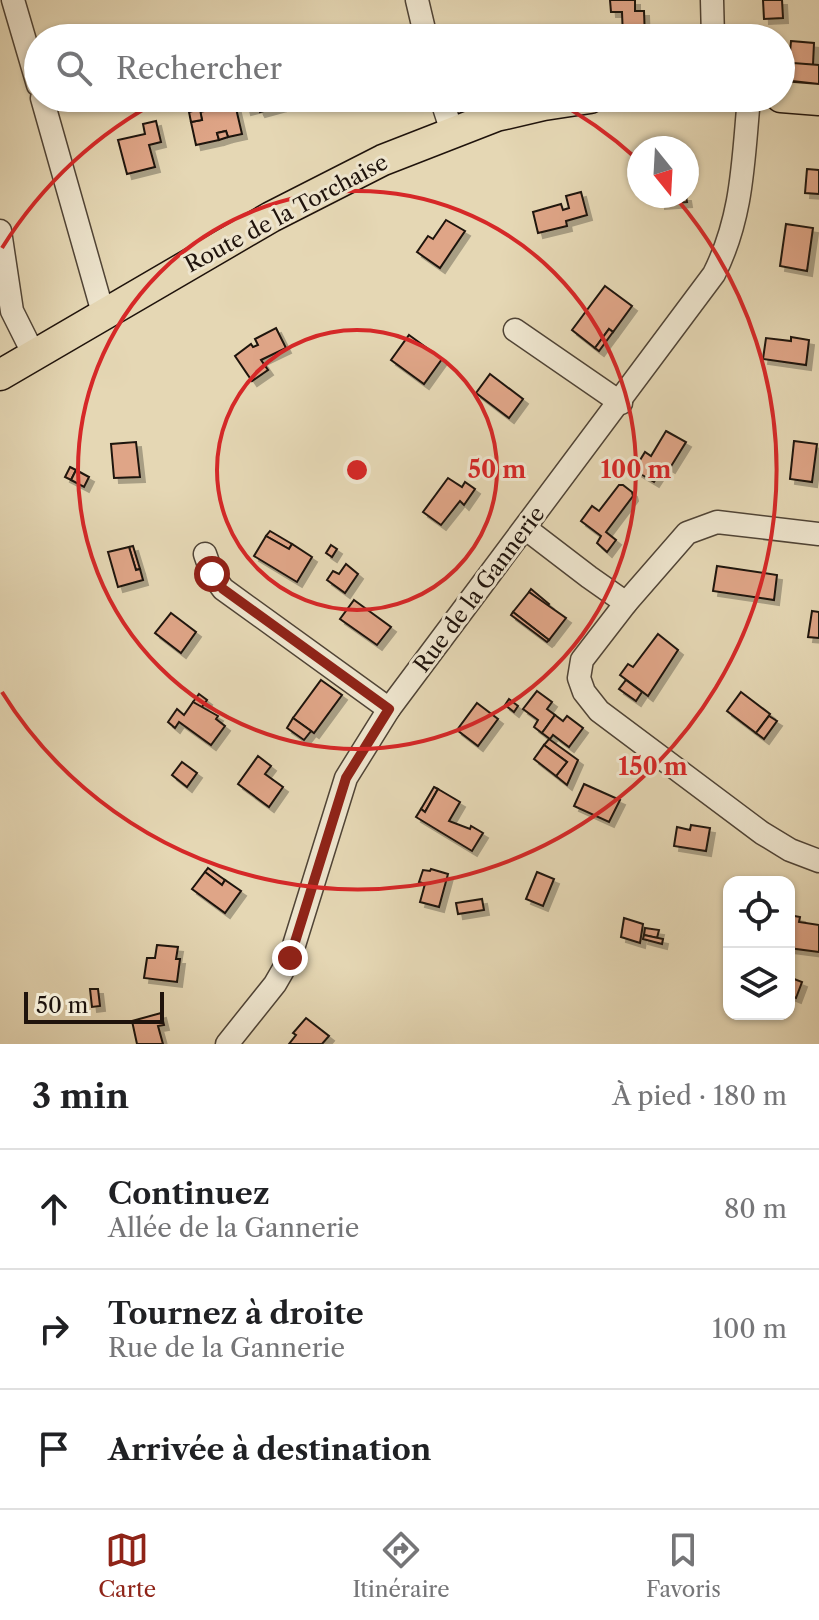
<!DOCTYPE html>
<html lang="fr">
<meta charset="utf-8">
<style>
body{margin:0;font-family:"Libre Caslon Text",serif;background:#f6f6f6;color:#202124}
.controls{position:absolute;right:24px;bottom:24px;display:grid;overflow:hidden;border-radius:16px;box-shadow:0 2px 6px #0004}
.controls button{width:72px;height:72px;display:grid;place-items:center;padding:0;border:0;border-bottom:2px solid #e0e0e0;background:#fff;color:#202124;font:40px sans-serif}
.compass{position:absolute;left:627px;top:136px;width:72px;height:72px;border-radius:50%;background:#fff;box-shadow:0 2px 6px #0004;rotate:162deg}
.scale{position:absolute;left:24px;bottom:20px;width:140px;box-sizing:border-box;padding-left:8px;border:4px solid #1f130c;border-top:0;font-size:22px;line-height:28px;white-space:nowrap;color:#1f130c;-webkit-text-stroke:6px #eee5ce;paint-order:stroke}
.stop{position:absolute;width:24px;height:24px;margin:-18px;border:6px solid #8f2418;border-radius:50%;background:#fff}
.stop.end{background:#8f2418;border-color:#fff;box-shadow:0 2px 8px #0008}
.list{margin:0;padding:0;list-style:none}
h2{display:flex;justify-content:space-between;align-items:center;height:104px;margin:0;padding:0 32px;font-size:34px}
h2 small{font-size:26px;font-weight:400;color:#757577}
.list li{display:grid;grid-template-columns:52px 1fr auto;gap:24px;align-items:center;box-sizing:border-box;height:120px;padding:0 32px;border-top:2px solid #e0e0e0}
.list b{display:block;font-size:30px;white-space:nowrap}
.list p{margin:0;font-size:26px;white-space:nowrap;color:#757577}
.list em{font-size:26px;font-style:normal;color:#757577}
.icon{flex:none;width:44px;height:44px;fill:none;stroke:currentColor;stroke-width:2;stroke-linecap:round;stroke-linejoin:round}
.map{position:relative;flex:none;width:819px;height:1044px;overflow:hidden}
.search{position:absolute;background:#fff;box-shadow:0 2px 6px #0004;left:24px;right:24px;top:24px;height:88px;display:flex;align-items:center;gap:20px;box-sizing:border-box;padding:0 28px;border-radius:44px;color:#757577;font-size:30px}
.sheet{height:464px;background:#fff}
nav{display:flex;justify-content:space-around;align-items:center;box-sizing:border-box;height:112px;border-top:2px solid #e0e0e0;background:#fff;font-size:22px;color:#757577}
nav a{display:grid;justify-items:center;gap:4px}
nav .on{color:#8f2418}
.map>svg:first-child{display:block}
.building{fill:#dfa587;stroke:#1f130c;stroke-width:2;filter:url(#shadow)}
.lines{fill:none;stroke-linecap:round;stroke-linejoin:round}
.minor-casing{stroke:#504436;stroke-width:25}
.major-casing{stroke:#1f130c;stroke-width:33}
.minor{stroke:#eee5ce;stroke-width:22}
.major{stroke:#e5d7b4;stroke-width:30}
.route{stroke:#8f2418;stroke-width:10}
.ring{fill:none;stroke:#d62828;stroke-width:4}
.labels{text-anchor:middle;stroke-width:6;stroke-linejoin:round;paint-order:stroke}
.street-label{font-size:22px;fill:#1f130c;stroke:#eee5ce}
.centre{fill:#d62828;stroke:#eee5ce;stroke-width:4}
.ring-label{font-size:24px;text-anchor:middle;font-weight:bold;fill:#d62828;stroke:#eee5ce;stroke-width:6;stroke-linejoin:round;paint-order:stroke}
</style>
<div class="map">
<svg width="819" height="1044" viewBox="0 0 819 1044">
<defs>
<filter id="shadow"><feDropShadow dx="5" dy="5" stdDeviation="0" flood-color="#0004"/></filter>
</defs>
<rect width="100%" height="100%" fill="#e5d7b4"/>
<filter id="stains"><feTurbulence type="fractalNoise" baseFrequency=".0025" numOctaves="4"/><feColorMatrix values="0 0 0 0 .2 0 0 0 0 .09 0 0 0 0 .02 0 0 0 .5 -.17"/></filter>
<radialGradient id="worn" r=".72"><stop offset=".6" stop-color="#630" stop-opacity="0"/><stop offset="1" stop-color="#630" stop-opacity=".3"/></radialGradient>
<!-- building -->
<g class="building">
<path d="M610,0H635V11H644L645,38H623L622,12H611Z"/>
<path d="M763,0H782L783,18L764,19Z"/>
<path d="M519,31L521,38H481Z"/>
<path d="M791,41L814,43L813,65L789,64Z"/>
<path d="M793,63L819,65V84L792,81Z"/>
<path d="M220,98H233L235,104L221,107Z"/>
<path d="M243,98H293L294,103L282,106L281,101L259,110L258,107L246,110Z"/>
<path d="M281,101L282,106L260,112L259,110L270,107L269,104Z"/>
<path d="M235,104L242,134L228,137L226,131L217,133L219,140L196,145L191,122L202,120L200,112Z"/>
<path d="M200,109L202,120L191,122L189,112Z"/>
<path d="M156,121L161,142L149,145L155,167L127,174L118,140L145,134L143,124Z"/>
<path d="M226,131L228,137L219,140L217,133Z"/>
<path d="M807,169L819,170V194L805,193Z"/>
<path d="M581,192L587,215L566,221L567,226L538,233L533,212L561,204L563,210L569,208L566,196Z"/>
<path d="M660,196H686L687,202L660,204Z"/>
<path d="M446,220L465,231L440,268L417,252L428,236L433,239Z"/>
<path d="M786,224L813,228L807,271L780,266Z"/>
<path d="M605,286L632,306L613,332L609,329L595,348L572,330Z"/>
<path d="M276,328L286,348L261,360L268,370L252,381L235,356L251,344L253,347L258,345L255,339Z"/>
<path d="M609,329L613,332L599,351L595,348Z"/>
<path d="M409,335L442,359L424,384L391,360Z"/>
<path d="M791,337L809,340L806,365L763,359L766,338L791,341Z"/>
<path d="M490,374L523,399L509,418L476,393Z"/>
<path d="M666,431L686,442L670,468L665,465L654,482L634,470L645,452L651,456Z"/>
<path d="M794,441L817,444L812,482L790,479Z"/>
<path d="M136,442L140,477L114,478L111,444Z"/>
<path d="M70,467L76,470L71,480L65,477Z"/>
<path d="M76,470L89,477L84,487L71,480Z"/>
<path d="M448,478L462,487L465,482L475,489L464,505L460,501L441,525L423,512Z"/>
<path d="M619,485H623L632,492L633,496L606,532L616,540L607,552L597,543L601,536L581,521L592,506L599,511Z"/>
<path d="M270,531L292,544L289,549L266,536Z"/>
<path d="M266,536L289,549L292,544L312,557L297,582L254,556Z"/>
<path d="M331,545L337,549L332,557L326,553Z"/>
<path d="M133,546L140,569L136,570L129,547Z"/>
<path d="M129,547L136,570L140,569L143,580L118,587L108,552Z"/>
<path d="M346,564L358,574L345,593L327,580L333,571L339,574Z"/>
<path d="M717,566L777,575L774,600L713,591Z"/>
<path d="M531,589L549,604L547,606L529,592Z"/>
<path d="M529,592L566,618L549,640L513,612Z"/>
<path d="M354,600L391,627L377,645L340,619Z"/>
<path d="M812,611L819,612V638L808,637Z"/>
<path d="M513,612L549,640L547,642L511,615Z"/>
<path d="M171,613L196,632L181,653L155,633Z"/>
<path d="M658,634L678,650L648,696L620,675L628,664L633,667Z"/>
<path d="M321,680L342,695L314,733L293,718Z"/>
<path d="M626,680L642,692L636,701L619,689Z"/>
<path d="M537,691L552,702L547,709L555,715L542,733L534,727L538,720L523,709Z"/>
<path d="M741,692L770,714L756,733L727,711Z"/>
<path d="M199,694L207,700L201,708L193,702Z"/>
<path d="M509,699L518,706L514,712L505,705Z"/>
<path d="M193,702L218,716L216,719L225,726L211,745L179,722L175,728L168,722L177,709L184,715Z"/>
<path d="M477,703L498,719L478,746L457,730Z"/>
<path d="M555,715L563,721L567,716L583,728L569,747L553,735L550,739L542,733Z"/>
<path d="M769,716L777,721L764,739L756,733Z"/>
<path d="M293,718L311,731L304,740L287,728Z"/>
<path d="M549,739L578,760L567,785L556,776L567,762L544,745Z"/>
<path d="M544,745L567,762L556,776L534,759Z"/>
<path d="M258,756L271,766L265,774L283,787L269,807L238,784Z"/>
<path d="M182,762L197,773L187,787L172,775Z"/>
<path d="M584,784L620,800L609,822L574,806Z"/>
<path d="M434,787L438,789L425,812L421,809Z"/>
<path d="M438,789L460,802L449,821L470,829L471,826L483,833L472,851L416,817L421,809L425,812Z"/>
<path d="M691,825L710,828L706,851L674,846L677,827L690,830Z"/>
<path d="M208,868L225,880L222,885L205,872Z"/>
<path d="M431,869L448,874L439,907L420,902L425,884L419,882L423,870L430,871Z"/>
<path d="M205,872L222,885L225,880L241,891L225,913L192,889Z"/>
<path d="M537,872L554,879L543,906L526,899Z"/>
<path d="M482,899L484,910L458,914L456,903Z"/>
<path d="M789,915L800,917L799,922L819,925V952L789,948Z"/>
<path d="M624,918L643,924L640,943L621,937Z"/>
<path d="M645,928L659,930L657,938L644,935Z"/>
<path d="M644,935L663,939L662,944L643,939Z"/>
<path d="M157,945L178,947L176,959H180L177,982L144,978L147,958H155Z"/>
<path d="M789,977L802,982L796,998L789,995Z"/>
<path d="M90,989H98L100,1006L92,1007Z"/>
<path d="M161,1013L164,1025L158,1026L163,1044H137L132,1021Z"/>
<path d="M306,1018L329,1036L322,1044H289L296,1035L293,1033Z"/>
</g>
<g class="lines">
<!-- minor casing -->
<g class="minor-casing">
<g id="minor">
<path d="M13,0L38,85"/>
<path d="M417,0L426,38"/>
<path d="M712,0L713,38"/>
<path d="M42,98L103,313"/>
<path d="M441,98L452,132"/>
<path d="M0,231L12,311L34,355"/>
<path d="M515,330L621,403"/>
<path d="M525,528L589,577L626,603"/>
<path d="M819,534L717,522L687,533L626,603L582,660L579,678L584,692L599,711L762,833L790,850L819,861"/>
<path d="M205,554L212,574L223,589L389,709"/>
<path d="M227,1044L275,984L290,958L346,778L389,709L714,274C743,216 743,161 749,98"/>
</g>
</g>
<!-- major casing -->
<g class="major-casing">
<g id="major">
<path d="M781,97L819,100"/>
<path d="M0,375L271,217L383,160L496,116L544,105L590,98"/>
</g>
</g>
<!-- minor -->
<use href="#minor" class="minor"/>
<!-- major -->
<use href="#major" class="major"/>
</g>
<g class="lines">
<!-- route -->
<path class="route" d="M212,574L223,589L389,709L346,778L290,958"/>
</g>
<!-- distance rings -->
<g class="ring">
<circle cx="357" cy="470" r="140"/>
<circle cx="357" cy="470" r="279"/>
<path d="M2 248A419 419 0 0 1 164 98M550 98A419 419 0 0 1 637 159M676 198A419 419 0 1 1 2 692"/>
</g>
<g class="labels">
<!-- street labels -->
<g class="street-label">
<text transform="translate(286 213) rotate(-28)" y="8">Route de la Torchaise</text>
<text transform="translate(479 589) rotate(-53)" y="8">Rue de la Gannerie</text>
</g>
</g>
<circle cx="357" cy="470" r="12" class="centre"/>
<g class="ring-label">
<text x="497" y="478">50 m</text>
<text x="636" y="478">100 m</text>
<text x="653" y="775">150 m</text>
</g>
<rect width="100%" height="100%" filter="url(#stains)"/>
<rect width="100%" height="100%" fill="url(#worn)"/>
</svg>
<div class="controls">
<button><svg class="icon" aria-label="locate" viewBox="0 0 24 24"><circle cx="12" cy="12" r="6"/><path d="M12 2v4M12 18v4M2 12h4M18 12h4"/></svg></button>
<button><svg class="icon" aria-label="layers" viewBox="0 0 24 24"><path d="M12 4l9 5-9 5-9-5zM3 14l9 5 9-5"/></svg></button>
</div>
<svg class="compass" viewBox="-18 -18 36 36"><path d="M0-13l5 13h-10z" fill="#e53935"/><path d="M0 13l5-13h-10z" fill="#757577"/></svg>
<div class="scale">50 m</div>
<div class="stop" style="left:212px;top:574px"></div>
<div class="stop end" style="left:290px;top:958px"></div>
<div class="search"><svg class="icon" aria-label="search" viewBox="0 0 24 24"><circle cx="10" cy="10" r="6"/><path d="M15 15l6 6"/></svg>Rechercher</div>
</div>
<section class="sheet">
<h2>3 min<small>À pied · 180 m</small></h2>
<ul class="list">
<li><svg class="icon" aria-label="ahead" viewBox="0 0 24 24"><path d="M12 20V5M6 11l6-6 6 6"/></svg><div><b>Continuez</b><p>Allée de la Gannerie</p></div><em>80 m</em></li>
<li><svg class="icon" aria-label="right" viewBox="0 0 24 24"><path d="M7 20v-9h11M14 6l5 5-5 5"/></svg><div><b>Tournez à droite</b><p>Rue de la Gannerie</p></div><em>100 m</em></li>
<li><svg class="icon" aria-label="arrive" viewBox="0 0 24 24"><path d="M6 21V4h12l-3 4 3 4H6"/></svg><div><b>Arrivée à destination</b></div></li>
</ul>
</section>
<nav>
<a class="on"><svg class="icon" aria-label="map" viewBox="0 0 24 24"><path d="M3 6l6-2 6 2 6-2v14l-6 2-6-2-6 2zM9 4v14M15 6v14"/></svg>Carte</a>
<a><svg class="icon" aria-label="directions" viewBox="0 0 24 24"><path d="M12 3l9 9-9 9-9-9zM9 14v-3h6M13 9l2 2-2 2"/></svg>Itinéraire</a>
<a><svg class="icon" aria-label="saved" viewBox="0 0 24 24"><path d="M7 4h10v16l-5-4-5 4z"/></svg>Favoris</a>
</nav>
